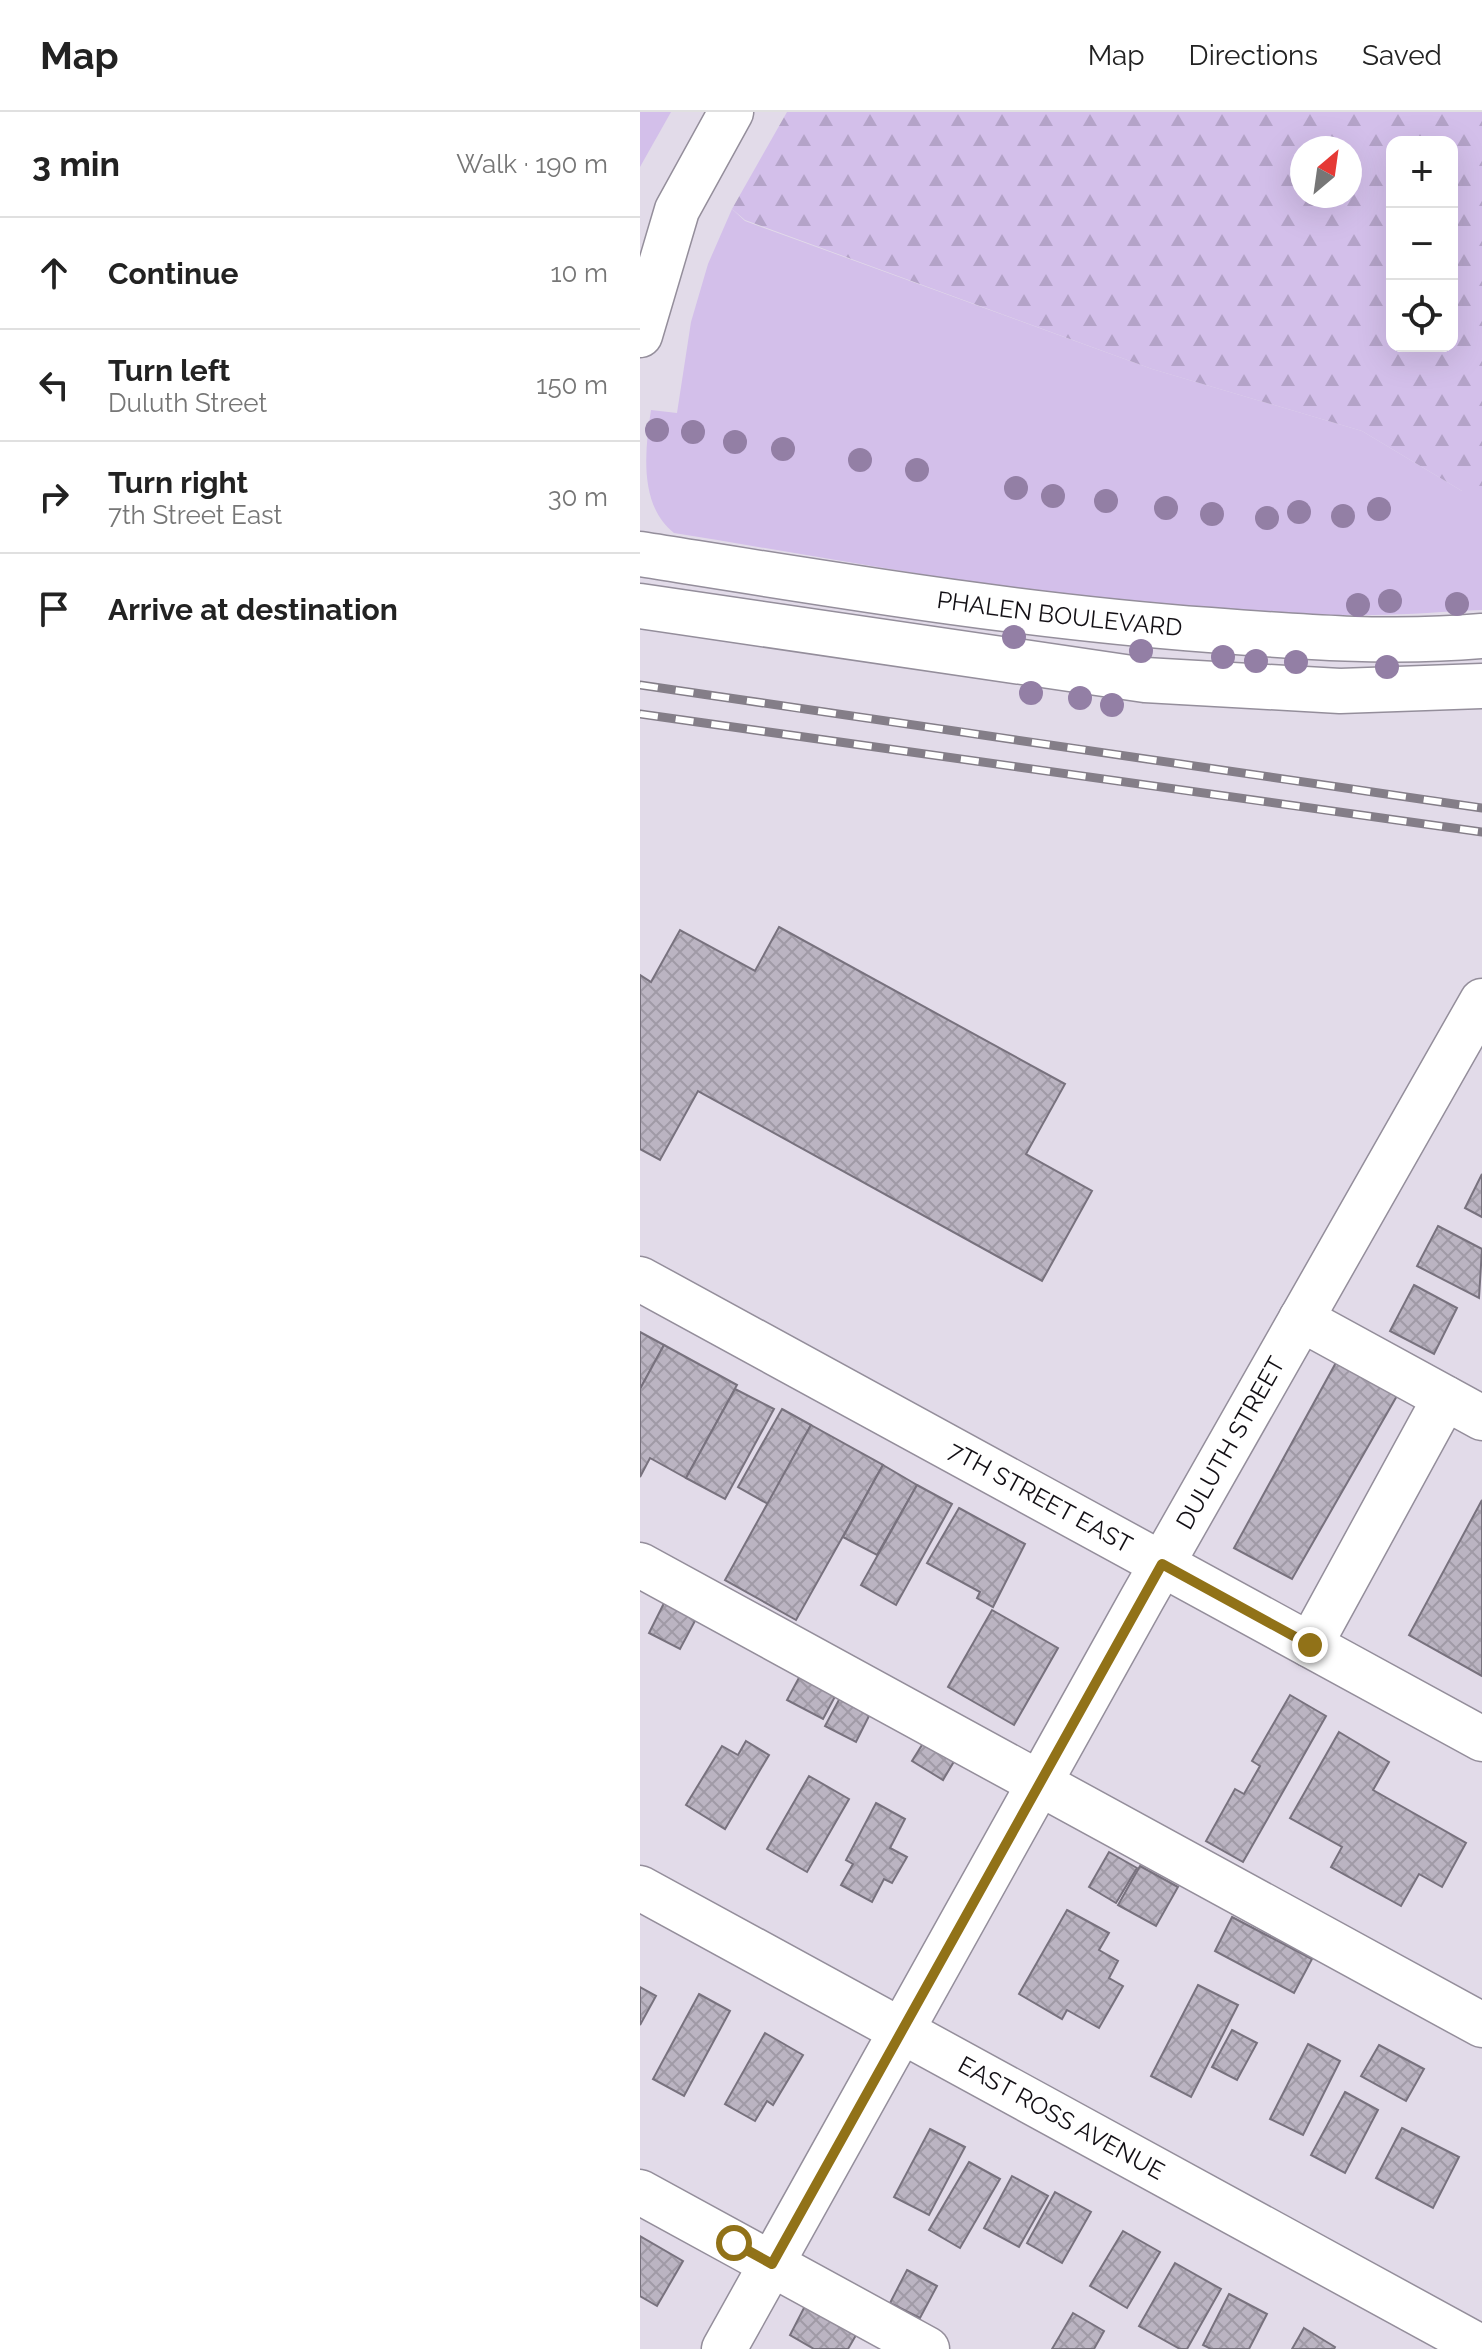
<!DOCTYPE html>
<meta charset="utf-8">
<style>
body{margin:0;font-family:Raleway,sans-serif;background:#f2f2f2;color:#222}
.controls{position:absolute;right:24px;top:24px;display:grid;overflow:hidden;border-radius:16px;box-shadow:0 8px 32px #0002}
.controls button{width:72px;height:72px;display:grid;place-items:center;padding:0;border:0;border-bottom:2px solid #e0e0e0;background:#fff;color:#222;font:40px sans-serif}
.compass{position:absolute;left:650px;top:24px;width:72px;height:72px;border-radius:50%;background:#fff;box-shadow:0 8px 32px #0002;rotate:29deg}
.stop{position:absolute;width:24px;height:24px;margin:-18px;border:6px solid #917218;border-radius:50%;background:#fff}
.stop.end{background:#917218;border-color:#fff;box-shadow:0 2px 8px #0008}
.list{margin:0;padding:0;list-style:none}
h2{display:flex;justify-content:space-between;align-items:center;height:104px;margin:0;padding:0 32px;font-size:34px}
h2 small{font-size:26px;font-weight:400;color:#767676}
.list li{display:grid;grid-template-columns:52px 1fr auto;gap:24px;align-items:center;box-sizing:border-box;height:112px;padding:0 32px;border-top:2px solid #e0e0e0}
.list b{display:block;font-size:30px;white-space:nowrap}
.list p{margin:0;font-size:26px;white-space:nowrap;color:#767676}
.list em{font-size:26px;font-style:normal;color:#767676}
.icon{flex:none;width:44px;height:44px;fill:none;stroke:currentColor;stroke-width:2;stroke-linecap:round;stroke-linejoin:round}
.map{position:relative;flex:none;width:842px;height:2237px;overflow:hidden}
header{display:flex;align-items:center;gap:48px;box-sizing:border-box;height:112px;padding:0 40px;background:#fff;border-bottom:2px solid #e0e0e0}
header strong{font-size:38px}
nav{display:flex;gap:44px;margin-inline-start:auto;font-size:28px}
main{display:flex}
aside{flex:1;background:#fff}
.map>svg:first-child{display:block}
.green{fill:#d3bfea}
.forest{fill:url(#forest-firs);fill-rule:evenodd}
.building{fill:url(#building-cross-hatch);stroke:#78727e;stroke-width:2}
.lines{fill:none;stroke-linecap:round;stroke-linejoin:round}
.minor-casing{stroke:#948e9b;stroke-width:47}
.major-casing{stroke:#948e9b;stroke-width:47}
.minor{stroke:#fff;stroke-width:44}
.major{stroke:#fff;stroke-width:44}
.rail-casing{stroke:#847e88;stroke-width:9}
.rail{stroke:#fff;stroke-width:6;stroke-dasharray:18;stroke-linecap:butt}
.tree{fill:#937fa5}
.route{stroke:#917218;stroke-width:10}
.labels{text-anchor:middle;stroke-width:7;stroke-linejoin:round;paint-order:stroke}
.street-label{font-size:24px;fill:#120f14;stroke:#fff}
</style>
<header>
<strong>Map</strong>
<nav><a>Map</a><a>Directions</a><a>Saved</a></nav>
</header>
<main>
<aside>
<h2>3 min<small>Walk · 190 m</small></h2>
<ul class="list">
<li><svg class="icon" aria-label="ahead" viewBox="0 0 24 24"><path d="M12 20V5M6 11l6-6 6 6"/></svg><div><b>Continue</b></div><em>10 m</em></li>
<li><svg class="icon" aria-label="left" viewBox="0 0 24 24"><path d="M17 20v-9H6M10 6l-5 5 5 5"/></svg><div><b>Turn left</b><p>Duluth Street</p></div><em>150 m</em></li>
<li><svg class="icon" aria-label="right" viewBox="0 0 24 24"><path d="M7 20v-9h11M14 6l5 5-5 5"/></svg><div><b>Turn right</b><p>7th Street East</p></div><em>30 m</em></li>
<li><svg class="icon" aria-label="arrive" viewBox="0 0 24 24"><path d="M6 21V4h12l-3 4 3 4H6"/></svg><div><b>Arrive at destination</b></div></li>
</ul>
</aside>
<div class="map">
<svg width="842" height="2237" viewBox="0 0 842 2237">
<defs>
<pattern id="forest-firs" width="22" height="20" patternUnits="userSpaceOnUse" patternTransform="scale(2)"><rect width="22" height="20" fill="#d3bfea"/><path d="M5 1l3.5 6h-7zM16 11l3.5 6h-7z" fill="#b4a3c8"/></pattern>
<pattern id="building-cross-hatch" width="8" height="8" patternUnits="userSpaceOnUse" patternTransform="scale(2)"><rect width="8" height="8" fill="#bbb4c2"/><path d="M0 0l8 8M0 8l8-8" fill="none" stroke="#a09aa6"/></pattern>
</defs>
<rect width="100%" height="100%" fill="#e2dbe9"/>
<!-- green -->
<g class="green">
<path d="M0,0H31L0,55Z"/>
<path d="M92,97L105,109L512,257L722,319L822,379H842V498C806,499 769,503 733,503C499,507 264,458 34,421C0,394 4,343 11,298L37,301L51,210L68,152Z"/>
</g>
<!-- forest -->
<path class="forest" d="M147,0H842V379H822L722,319L512,257L105,108L92,97ZM752,30H812V234H752ZM662,36H710V84H662Z"/>
<!-- building -->
<g class="building">
<path d="M139,815L425,972L386,1042L452,1079L402,1169L58,979L20,1048L0,1037V863L11,870L40,818L115,859Z"/>
<path d="M842,1062V1105L825,1096Z"/>
<path d="M798,1114L842,1137L839,1186L777,1154Z"/>
<path d="M774,1173L817,1196L794,1242L750,1219Z"/>
<path d="M0,1220L24,1233L0,1277Z"/>
<path d="M24,1233L97,1273L46,1366L10,1346L0,1365V1277Z"/>
<path d="M698,1247L758,1282L652,1467L594,1436Z"/>
<path d="M95,1277L134,1297L85,1387L46,1366Z"/>
<path d="M142,1297L171,1313L128,1392L98,1375Z"/>
<path d="M171,1313L243,1353L156,1508L85,1468Z"/>
<path d="M243,1353L277,1373L237,1443L203,1425Z"/>
<path d="M277,1373L312,1392L256,1493L221,1473Z"/>
<path d="M842,1388V1564L769,1523Z"/>
<path d="M319,1396L385,1432L353,1495L337,1486L340,1480L287,1451Z"/>
<path d="M24,1491L56,1507L40,1537L9,1521Z"/>
<path d="M352,1498L418,1536L374,1613L308,1575Z"/>
<path d="M162,1560L198,1579L183,1607L147,1588Z"/>
<path d="M202,1582L232,1598L216,1630L185,1614Z"/>
<path d="M650,1583L686,1604L603,1750L566,1729L595,1677L604,1682L620,1654L612,1649Z"/>
<path d="M699,1620L749,1650L733,1678L826,1731L802,1775L779,1762L761,1794L691,1755L702,1735L650,1706Z"/>
<path d="M285,1628L316,1646L303,1668L272,1649Z"/>
<path d="M106,1629L129,1643L85,1717L46,1693L82,1634L98,1643Z"/>
<path d="M169,1664L209,1687L167,1760L127,1737Z"/>
<path d="M236,1691L265,1707L250,1736L267,1745L252,1771L244,1767L232,1790L201,1773L213,1752L206,1748Z"/>
<path d="M469,1740L497,1756L476,1791L449,1775Z"/>
<path d="M500,1754L538,1775L516,1814L478,1793Z"/>
<path d="M427,1798L469,1821L459,1838L478,1849L469,1866L483,1874L459,1916L427,1898L422,1907L379,1882Z"/>
<path d="M592,1805L672,1847L654,1881L575,1839Z"/>
<path d="M558,1873L598,1893L551,1985L511,1964Z"/>
<path d="M0,1875L16,1884L0,1913Z"/>
<path d="M59,1882L90,1899L44,1984L13,1967Z"/>
<path d="M592,1918L617,1931L597,1968L572,1955Z"/>
<path d="M125,1921L163,1943L133,1993L127,1989L115,2009L85,1992Z"/>
<path d="M668,1932L700,1949L663,2023L630,2007Z"/>
<path d="M739,1933L784,1957L766,1989L721,1964Z"/>
<path d="M705,1980L738,1998L705,2061L671,2043Z"/>
<path d="M762,2016L819,2045L793,2096L736,2066Z"/>
<path d="M290,2017L325,2035L289,2103L254,2085Z"/>
<path d="M329,2050L360,2067L320,2136L289,2118Z"/>
<path d="M372,2064L408,2084L379,2135L344,2116Z"/>
<path d="M415,2080L451,2100L422,2151L387,2131Z"/>
<path d="M483,2119L520,2140L487,2196L450,2174Z"/>
<path d="M0,2124L43,2149L17,2194L0,2184Z"/>
<path d="M535,2151L581,2177L547,2237H540L499,2214Z"/>
<path d="M267,2158L297,2174L280,2206L250,2191Z"/>
<path d="M589,2182L627,2202L609,2237H571L563,2233Z"/>
<path d="M167,2190L219,2218L208,2237H174L150,2223Z"/>
<path d="M433,2201L464,2219L454,2237H412Z"/>
<path d="M664,2216L695,2235L694,2237H652Z"/>
</g>
<g class="lines">
<!-- minor casing -->
<g class="minor-casing">
<g id="minor">
<path d="M0,223L37,98L91,0"/>
<path id="s1" d="M0,1167L842,1627"/>
<path d="M661,1207L842,1306"/>
<path d="M0,1453L842,1913"/>
<path d="M670,1533L805,1286"/>
<path id="s2" d="M0,1776L842,2236"/>
<path d="M0,2080L287,2237"/>
<path id="s3" d="M84,2237L502,1487L842,889"/>
</g>
</g>
<!-- major casing -->
<g class="major-casing">
<g id="major">
<path id="s4" d="M0,442C189,472 378,504 570,518C660,525 752,532 842,524"/>
<path d="M0,494L505,568L700,579L842,574"/>
</g>
</g>
<!-- minor -->
<use href="#minor" class="minor"/>
<!-- major -->
<use href="#major" class="major"/>
<!-- rail casing -->
<g class="rail-casing">
<g id="rail">
<path d="M0,573L842,696"/>
<path d="M0,602L842,720"/>
</g>
</g>
<!-- rail -->
<use href="#rail" class="rail"/>
</g>
<!-- trees -->
<g class="tree">
<circle cx="17" cy="318" r="12"/>
<circle cx="53" cy="320" r="12"/>
<circle cx="95" cy="330" r="12"/>
<circle cx="143" cy="337" r="12"/>
<circle cx="220" cy="348" r="12"/>
<circle cx="277" cy="358" r="12"/>
<circle cx="376" cy="376" r="12"/>
<circle cx="413" cy="384" r="12"/>
<circle cx="466" cy="389" r="12"/>
<circle cx="526" cy="396" r="12"/>
<circle cx="739" cy="397" r="12"/>
<circle cx="659" cy="400" r="12"/>
<circle cx="572" cy="402" r="12"/>
<circle cx="703" cy="404" r="12"/>
<circle cx="627" cy="406" r="12"/>
<circle cx="750" cy="489" r="12"/>
<circle cx="817" cy="492" r="12"/>
<circle cx="718" cy="493" r="12"/>
<circle cx="374" cy="525" r="12"/>
<circle cx="501" cy="539" r="12"/>
<circle cx="583" cy="545" r="12"/>
<circle cx="616" cy="549" r="12"/>
<circle cx="656" cy="550" r="12"/>
<circle cx="747" cy="555" r="12"/>
<circle cx="391" cy="581" r="12"/>
<circle cx="440" cy="586" r="12"/>
<circle cx="472" cy="593" r="12"/>
</g>
<g class="lines">
<!-- route -->
<path class="route" d="M94,2131L132,2152L522,1452L670,1533"/>
</g>
<g class="labels">
<!-- street labels -->
<g class="street-label">
<text dy="8" stroke="none"><textPath href="#s4" startOffset="424">PHALEN BOULEVARD</textPath></text>
<text dy="8" stroke="none"><textPath href="#s3" startOffset="1038">DULUTH STREET</textPath></text>
<text dy="8" stroke="none"><textPath href="#s1" startOffset="456">7TH STREET EAST</textPath></text>
<text dy="8" stroke="none"><textPath href="#s2" startOffset="480">EAST ROSS AVENUE</textPath></text>
</g>
</g>
</svg>
<div class="controls">
<button>+</button>
<button>−</button>
<button><svg class="icon" aria-label="locate" viewBox="0 0 24 24"><circle cx="12" cy="12" r="6"/><path d="M12 2v4M12 18v4M2 12h4M18 12h4"/></svg></button>
</div>
<svg class="compass" viewBox="-18 -18 36 36"><path d="M0-13l5 13h-10z" fill="#e53935"/><path d="M0 13l5-13h-10z" fill="#767676"/></svg>
<div class="stop" style="left:94px;top:2131px"></div>
<div class="stop end" style="left:670px;top:1533px"></div>
</div>
</main>
